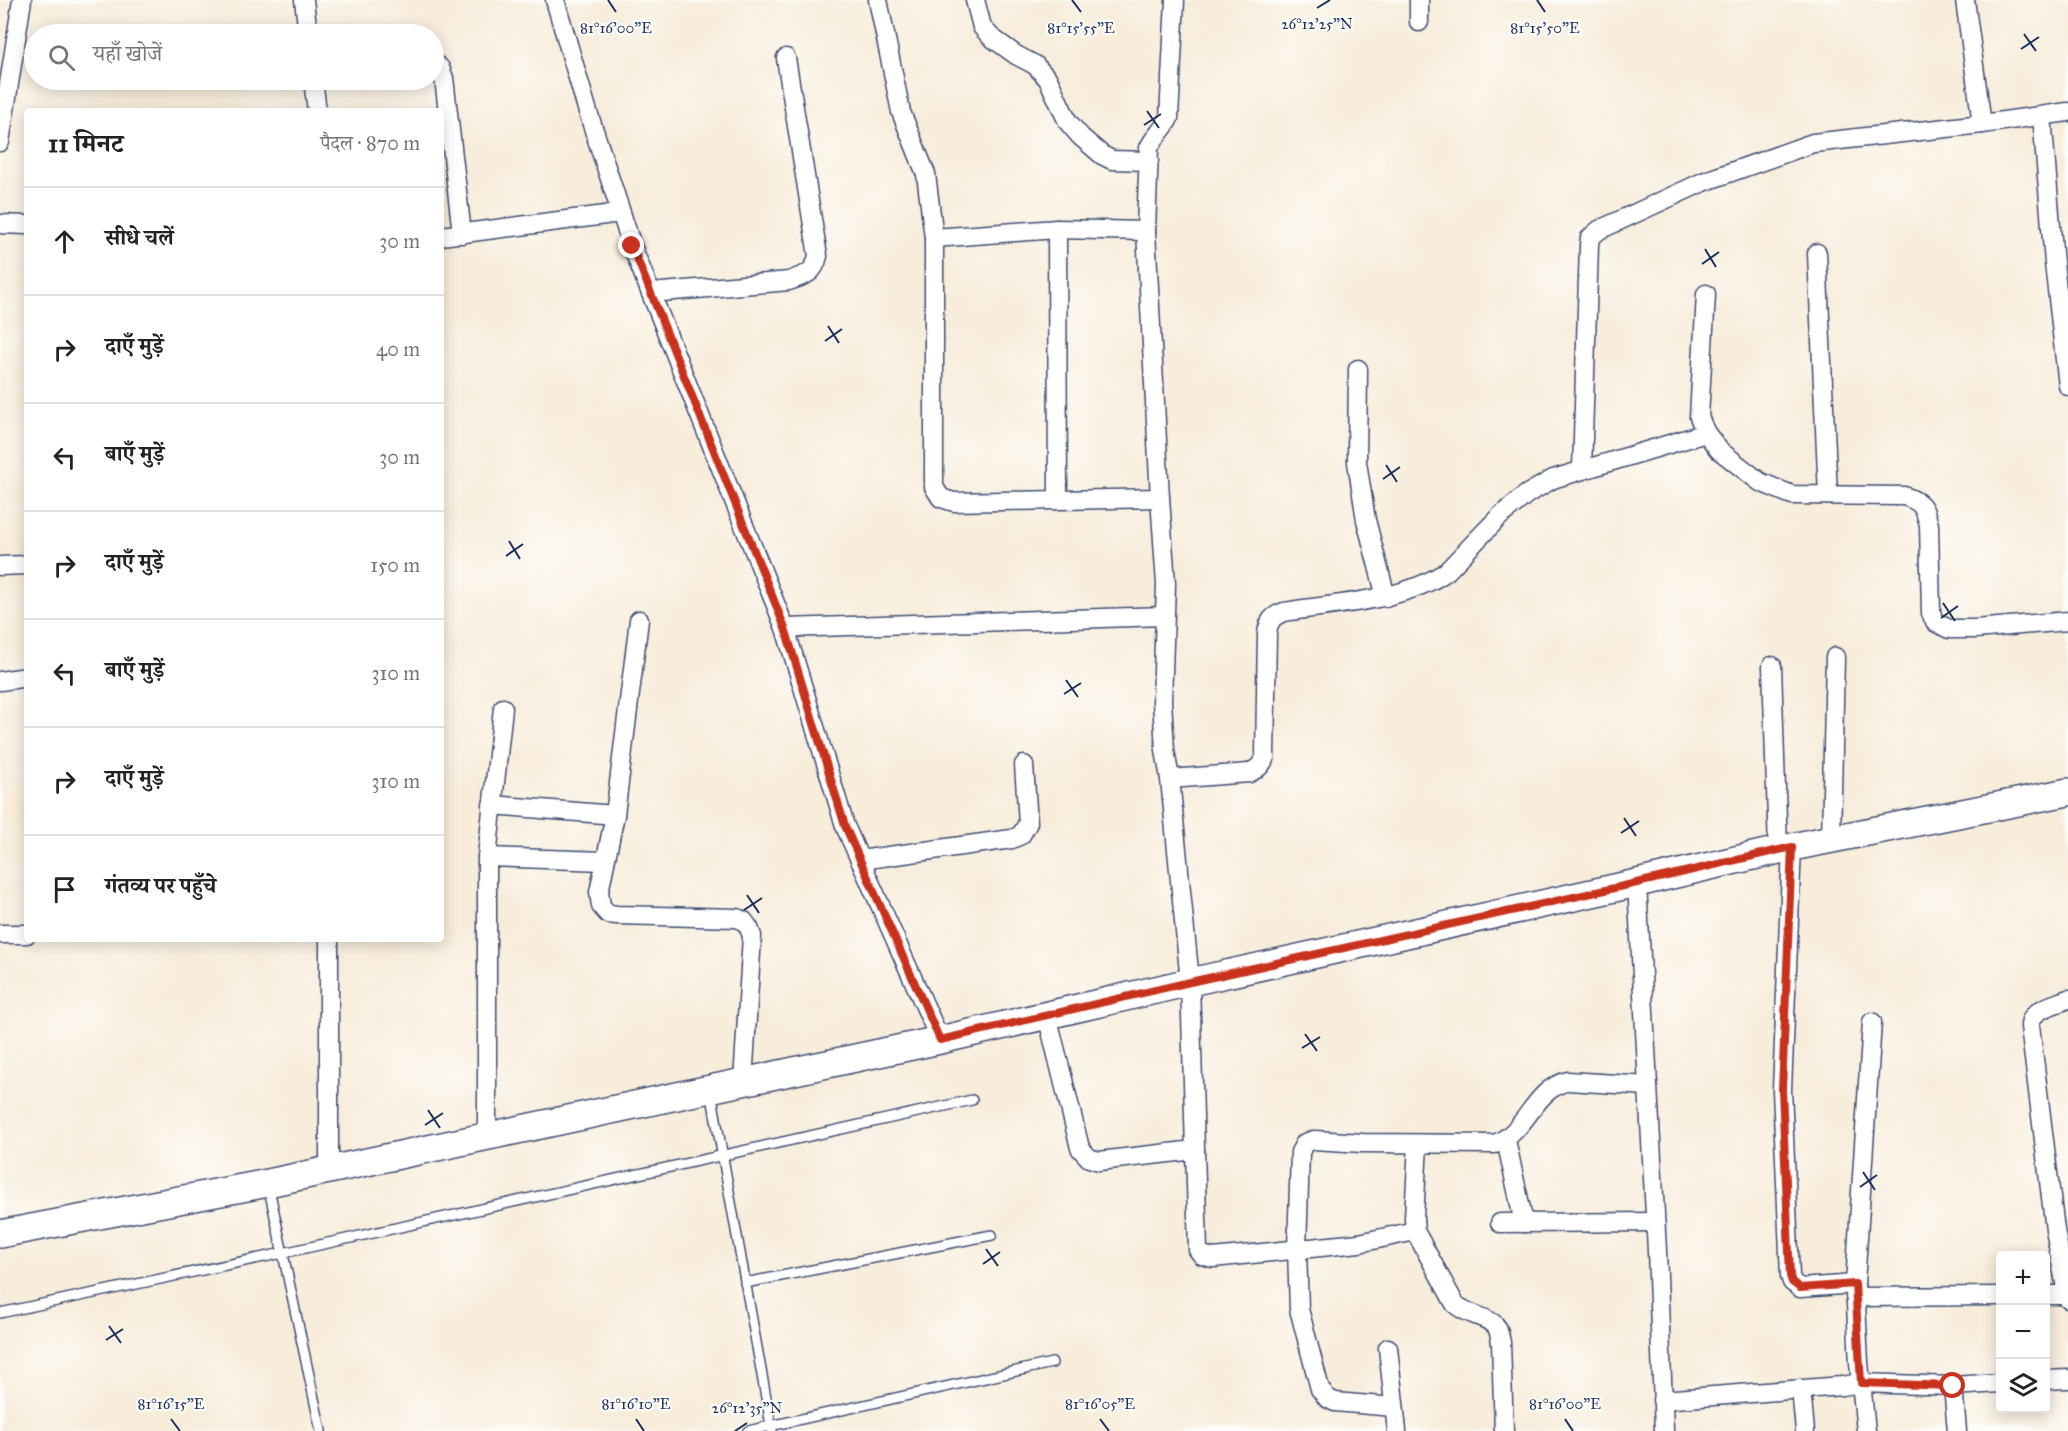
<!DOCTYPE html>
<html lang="hi">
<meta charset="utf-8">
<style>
body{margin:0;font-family:"IM FELL Great Primer","Noto Serif Devanagari",serif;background:#f6f6f6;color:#222}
.controls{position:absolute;right:18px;bottom:18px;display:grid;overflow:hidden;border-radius:6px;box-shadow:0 3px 15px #0003}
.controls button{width:54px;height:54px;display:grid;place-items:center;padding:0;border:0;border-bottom:2px solid #e0e0e0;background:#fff;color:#222;font:30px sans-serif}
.stop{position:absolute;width:18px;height:18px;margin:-14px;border:4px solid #c8321e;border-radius:50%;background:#fff}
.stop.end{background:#c8321e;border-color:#fff;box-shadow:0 2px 6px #0008}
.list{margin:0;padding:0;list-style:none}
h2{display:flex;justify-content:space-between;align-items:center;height:78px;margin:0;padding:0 24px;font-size:26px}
h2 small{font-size:20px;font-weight:400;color:#767676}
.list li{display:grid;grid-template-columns:39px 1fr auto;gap:18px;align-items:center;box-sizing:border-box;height:108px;padding:0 24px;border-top:2px solid #e0e0e0}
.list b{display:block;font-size:22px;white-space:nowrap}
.list em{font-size:20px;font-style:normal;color:#767676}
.icon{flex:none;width:33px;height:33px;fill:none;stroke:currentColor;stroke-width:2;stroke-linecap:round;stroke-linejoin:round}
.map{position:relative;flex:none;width:2068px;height:1431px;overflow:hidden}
.search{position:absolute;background:#fff;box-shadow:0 3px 15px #0003;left:24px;top:24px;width:420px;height:66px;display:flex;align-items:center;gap:15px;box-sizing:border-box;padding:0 21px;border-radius:33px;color:#767676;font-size:22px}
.panel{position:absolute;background:#fff;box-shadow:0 3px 15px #0003;left:24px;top:108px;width:420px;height:834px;border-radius:6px}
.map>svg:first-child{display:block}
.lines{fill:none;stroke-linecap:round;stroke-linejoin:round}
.lane-casing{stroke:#3c4b71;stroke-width:12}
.street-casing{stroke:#3c4b71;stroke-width:21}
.primary-casing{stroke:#3c4b71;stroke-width:30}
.lane{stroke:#fff;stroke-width:9}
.street{stroke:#fff;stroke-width:18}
.primary{stroke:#fff;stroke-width:27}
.route{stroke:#c8321e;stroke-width:8}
.ticks{fill:none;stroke:#1b2f5e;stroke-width:2}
.ticks-label{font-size:15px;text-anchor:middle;fill:#1b2f5e;stroke:#fdfcf7;stroke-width:4.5;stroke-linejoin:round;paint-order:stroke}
</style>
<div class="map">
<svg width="2068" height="1431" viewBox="0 0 2068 1431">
<rect width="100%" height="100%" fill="#fdfcf7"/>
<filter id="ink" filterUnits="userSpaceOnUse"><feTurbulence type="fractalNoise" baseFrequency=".0167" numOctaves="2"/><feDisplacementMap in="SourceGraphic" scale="12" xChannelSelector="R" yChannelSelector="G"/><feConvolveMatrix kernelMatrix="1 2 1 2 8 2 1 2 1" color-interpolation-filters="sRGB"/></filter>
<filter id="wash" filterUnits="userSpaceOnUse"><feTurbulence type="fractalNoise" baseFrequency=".008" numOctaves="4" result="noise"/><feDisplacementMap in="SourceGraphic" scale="24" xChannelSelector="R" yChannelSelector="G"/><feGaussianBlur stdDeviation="1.35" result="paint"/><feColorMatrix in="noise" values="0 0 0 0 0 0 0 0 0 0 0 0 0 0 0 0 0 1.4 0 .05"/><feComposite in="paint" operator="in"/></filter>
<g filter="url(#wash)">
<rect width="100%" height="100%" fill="#f8ecda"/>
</g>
<g filter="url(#ink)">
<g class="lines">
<!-- lane casing -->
<g class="lane-casing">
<g id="lane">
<path d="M711,1091L772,1431"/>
<path d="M268,1184L321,1431"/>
<path d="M745,1283L992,1235"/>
<path d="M0,1313L283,1253L972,1100"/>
<path d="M748,1431L1052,1363"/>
</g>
</g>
<!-- street casing -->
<g class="street-casing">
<g id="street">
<path d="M304,0L308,34"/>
<path d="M555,0L588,112L632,246L785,628L845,826L940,1040"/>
<path d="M878,0L901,112L926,174L934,238V487L941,498L954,502L1160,498"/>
<path d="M975,0L982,27L991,37L1016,55L1035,65L1048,79L1068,122L1081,137L1102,155L1112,160L1149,161"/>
<path d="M1175,0L1169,118C1164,130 1154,136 1149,148L1146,231L1160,498L1166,584L1162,701L1165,750L1170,779L1190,982L1198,1250L1202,1255L1213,1258L1359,1243L1415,1231"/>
<path d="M1419,0V22"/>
<path d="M1965,0L1982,124"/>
<path d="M434,63L440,68L444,78L462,234"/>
<path d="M313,80L317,111"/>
<path d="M2042,116L2054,263L2068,386"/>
<path d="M0,142L22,0"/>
<path d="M0,224L27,225"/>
<path d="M1057,229L1058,500"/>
<path d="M441,236L621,213"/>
<path d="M934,238L1057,229L1146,231"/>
<path d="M1817,253L1828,495"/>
<path d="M651,293L789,281C805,275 814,274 818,256L786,58"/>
<path d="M1706,294L1699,417L1706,433L1719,450L1760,482L1792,495L1904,496C1922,502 1924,506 1929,525L1931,613L1935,622L1949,629H1975L2068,621"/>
<path d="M1358,369L1357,462L1366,520L1386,597"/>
<path d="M1582,470L1589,245L1590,238L1599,230L1703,182L1813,143L1982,124L2068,112"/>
<path d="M0,566L27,565"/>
<path d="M639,620L615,815L599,892L601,906L608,914L617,915L737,918L744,921L749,928L752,936L743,1082"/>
<path d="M785,628L1164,616"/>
<path d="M1772,666L1778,850"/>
<path d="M0,681L27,677"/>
<path d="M1170,779L1249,773C1257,769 1262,766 1265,757L1267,633C1269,621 1272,616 1284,612C1334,604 1406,601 1447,571L1499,517L1527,494L1553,479L1706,433"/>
<path d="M492,805L615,815"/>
<path d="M1831,839L1835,657"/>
<path d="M1792,847L1782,1090L1790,1276L1792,1282L1800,1288L1855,1284"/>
<path d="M487,857L605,861"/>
<path d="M860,860L1012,839L1021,835L1028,823L1024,765"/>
<path d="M1637,883L1657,1251L1664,1431"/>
<path d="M0,934H27"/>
<path d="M329,939V1170"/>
<path d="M2068,999C2054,1005 2030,1009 2030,1026L2055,1230L2068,1299"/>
<path d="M1047,1015L1080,1148L1089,1158L1099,1161L1195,1150"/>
<path d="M487,1136V857L503,708"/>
<path d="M1506,1140L1524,1223"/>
<path d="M1418,1144L1414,1218L1415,1231L1455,1304C1467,1315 1486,1316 1495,1325C1499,1329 1500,1337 1501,1343L1504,1431"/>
<path d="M1500,1223L1655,1222"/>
<path d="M2046,1295H2068"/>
<path d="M1855,1297L2000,1296"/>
<path d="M1388,1348L1397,1431"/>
<path d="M2046,1380L2068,1379"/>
<path d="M1953,1386L1957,1431"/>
<path d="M1801,1389L1805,1431"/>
<path d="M1662,1400L1842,1386L1861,1383L1953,1386L2000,1383"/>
<path d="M1394,1407L1335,1402L1327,1398L1320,1389L1299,1309L1297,1250L1300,1152L1305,1143L1314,1140L1363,1143L1495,1144C1529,1130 1532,1090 1568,1081L1648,1086"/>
<path d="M1866,1431L1859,1363L1855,1284L1872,1022"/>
</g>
</g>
<!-- primary casing -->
<g class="primary-casing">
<path id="primary" d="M0,1234L268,1183L940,1040L1190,982L1637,883L1792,847L2068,792"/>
</g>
<!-- lane -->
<use href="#lane" class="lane"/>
<!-- street -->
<use href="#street" class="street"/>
<!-- primary -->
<use href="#primary" class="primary"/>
</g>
</g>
<g class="lines" filter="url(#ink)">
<!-- route -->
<path class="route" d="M632,246L785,628L845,826L940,1040L1190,982L1637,883L1792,847L1782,1090L1790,1276L1792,1282L1800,1288L1855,1284L1861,1383L1953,1386"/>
</g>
<!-- ticks -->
<path class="ticks" d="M608,0L616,12M1072,0L1081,12M1537,0L1545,12M1317,8L1330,0M2024,34L2036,51M2021,49L2039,37M1147,111L1159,128M1144,125L1161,114M1705,249L1716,267M1702,264L1719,252M828,326L839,343M825,341L842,329M1386,465L1397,482M1383,479L1400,467M509,541L520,559M506,556L523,544M1943,603L1955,621M1941,618L1958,606M1066,680L1078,697M1064,694L1081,683M1624,818L1636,836M1621,833L1639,821M747,895L759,913M744,910L762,898M1305,1034L1317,1051M1302,1048L1320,1037M428,1110L440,1128M425,1125L443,1113M1863,1172L1875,1190M1860,1187L1877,1175M986,1249L998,1266M983,1264L1000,1252M109,1326L121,1343M106,1340L123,1329M171,1419L180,1431M636,1419L644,1431M1100,1419L1109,1431M1565,1419L1573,1431M735,1431L747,1423"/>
<g class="ticks-label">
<text x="1317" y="29">26°12'25"N</text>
<text x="616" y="33">81°16'00"E</text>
<text x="1081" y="33">81°15'55"E</text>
<text x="1545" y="33">81°15'50"E</text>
<text x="171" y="1409">81°16'15"E</text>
<text x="636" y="1409">81°16'10"E</text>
<text x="1100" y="1409">81°16'05"E</text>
<text x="1565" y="1409">81°16'00"E</text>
<text x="747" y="1413">26°12'35"N</text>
</g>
</svg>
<div class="controls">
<button>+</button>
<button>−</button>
<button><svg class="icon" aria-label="layers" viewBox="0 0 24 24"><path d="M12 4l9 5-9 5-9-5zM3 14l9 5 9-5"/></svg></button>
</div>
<div class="stop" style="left:1953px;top:1386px"></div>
<div class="stop end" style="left:632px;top:246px"></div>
<div class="search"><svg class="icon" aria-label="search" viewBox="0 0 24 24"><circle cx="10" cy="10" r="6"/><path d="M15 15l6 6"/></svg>यहाँ खोजें</div>
<section class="panel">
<h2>11 मिनट<small>पैदल · 870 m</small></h2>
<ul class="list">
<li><svg class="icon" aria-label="ahead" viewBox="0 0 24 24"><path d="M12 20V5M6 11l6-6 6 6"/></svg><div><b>सीधे चलें</b></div><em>30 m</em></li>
<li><svg class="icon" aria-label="right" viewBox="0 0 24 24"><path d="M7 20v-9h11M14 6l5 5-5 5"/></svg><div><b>दाएँ मुड़ें</b></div><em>40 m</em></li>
<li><svg class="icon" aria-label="left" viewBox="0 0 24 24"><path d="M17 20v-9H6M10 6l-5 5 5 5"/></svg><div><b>बाएँ मुड़ें</b></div><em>30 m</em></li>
<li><svg class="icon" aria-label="right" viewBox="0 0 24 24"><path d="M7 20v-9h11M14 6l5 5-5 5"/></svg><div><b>दाएँ मुड़ें</b></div><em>150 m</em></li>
<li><svg class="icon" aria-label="left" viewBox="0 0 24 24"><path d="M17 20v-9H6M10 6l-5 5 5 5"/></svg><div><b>बाएँ मुड़ें</b></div><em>310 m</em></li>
<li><svg class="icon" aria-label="right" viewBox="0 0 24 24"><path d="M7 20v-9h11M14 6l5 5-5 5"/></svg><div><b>दाएँ मुड़ें</b></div><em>310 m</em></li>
<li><svg class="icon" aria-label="arrive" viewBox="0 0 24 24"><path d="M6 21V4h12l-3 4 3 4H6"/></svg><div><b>गंतव्य पर पहुँचे</b></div></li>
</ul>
</section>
</div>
